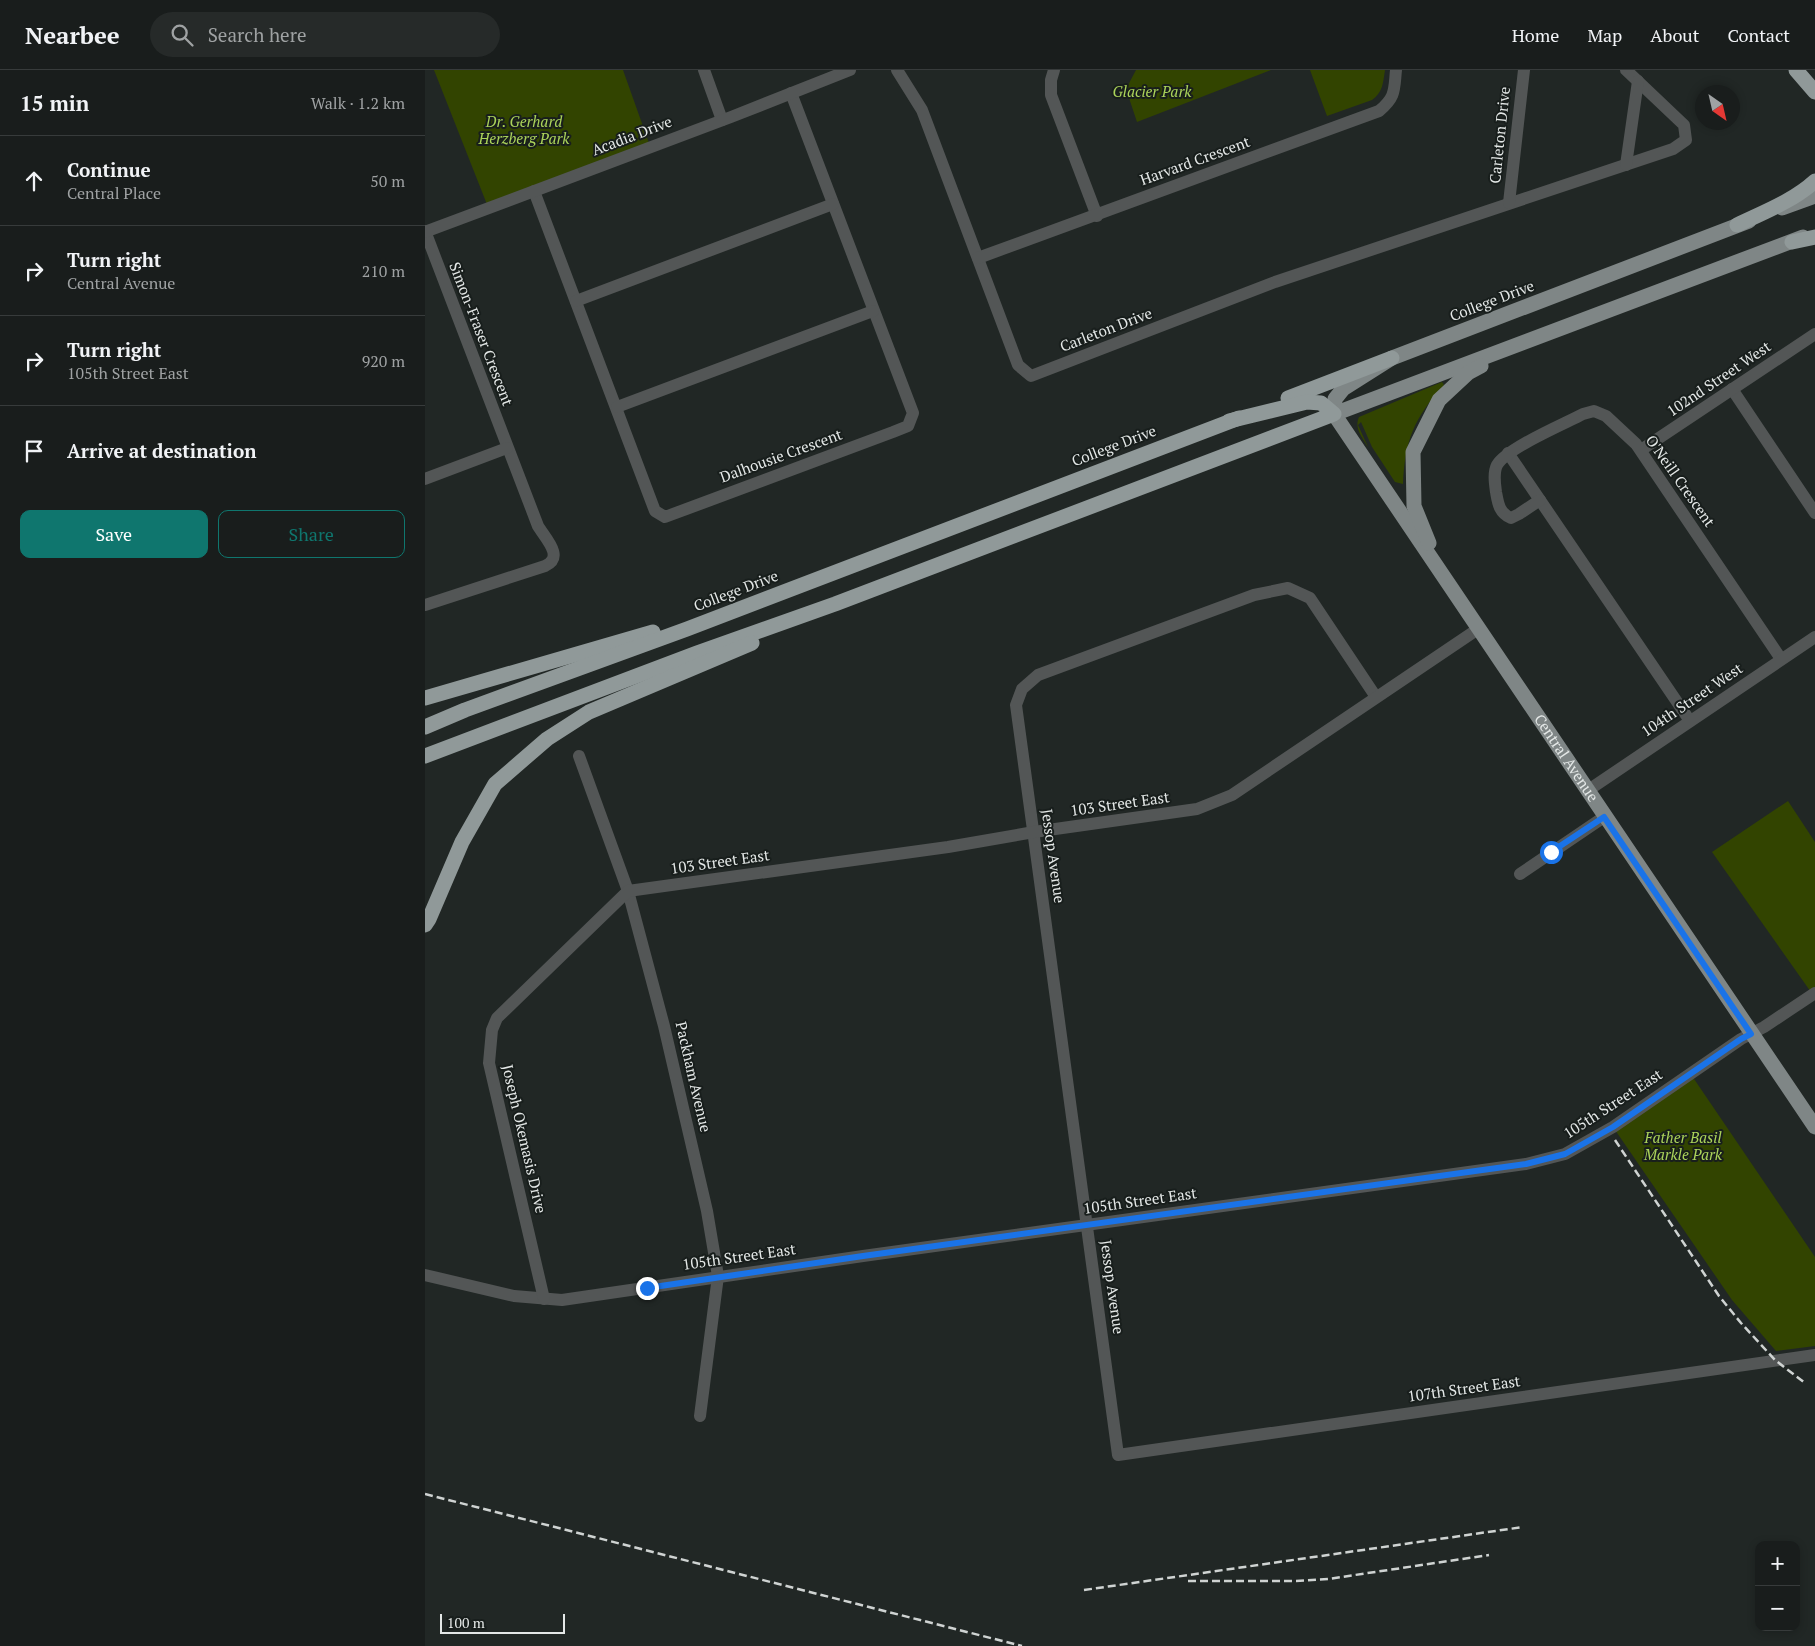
<!DOCTYPE html>
<meta charset="utf-8">
<style>
body{margin:0;font-family:"PT Serif",serif;background:#262a29;color:#f1f3f6}
.controls{position:absolute;right:15px;bottom:15px;display:grid;overflow:hidden;border-radius:10px;box-shadow:0 2px 8px #0003}
.controls button{width:45px;height:45px;display:grid;place-items:center;padding:0;border:0;border-bottom:1px solid #373b3b;background:#191d1c;color:#f1f3f6;font:25px sans-serif}
.compass{position:absolute;left:1270px;top:15px;width:45px;height:45px;border-radius:50%;background:#191d1c;box-shadow:0 2px 8px #0003;rotate:146deg}
.scale{position:absolute;left:15px;bottom:12px;width:125px;box-sizing:border-box;padding-left:5px;border:2px solid #e4e8e7;border-top:0;font-size:14px;line-height:18px;white-space:nowrap;color:#e4e8e7;-webkit-text-stroke:4px #181e1c;paint-order:stroke}
.stop{position:absolute;width:15px;height:15px;margin:-11px;border:4px solid #1a73e8;border-radius:50%;background:#fff}
.stop.end{background:#1a73e8;border-color:#fff;box-shadow:0 1px 5px #0008}
.list{margin:0;padding:0;list-style:none}
h2{display:flex;justify-content:space-between;align-items:center;height:65px;margin:0;padding:0 20px;font-size:21px}
h2 small{font-size:16px;font-weight:400;color:#9fa2a3}
.list li{display:grid;grid-template-columns:32px 1fr auto;gap:15px;align-items:center;box-sizing:border-box;height:90px;padding:0 20px;border-top:1px solid #373b3b}
.list b{display:block;font-size:19px;white-space:nowrap}
.list p{margin:0;font-size:16px;white-space:nowrap;color:#9fa2a3}
.list em{font-size:16px;font-style:normal;color:#9fa2a3}
.actions{display:flex;gap:10px;padding:15px 20px}
.actions a{flex:1;padding:11px 0;border:1px solid #0f766e;border-radius:10px;text-align:center;font-size:18px;color:#0f766e}
.actions .main{background:#0f766e;color:#fff}
.icon{flex:none;width:28px;height:28px;fill:none;stroke:currentColor;stroke-width:2;stroke-linecap:round;stroke-linejoin:round}
.map{position:relative;flex:none;width:1390px;height:1576px;overflow:hidden}
header{display:flex;align-items:center;gap:30px;box-sizing:border-box;height:70px;padding:0 25px;background:#191d1c;border-bottom:1px solid #373b3b}
header strong{font-size:24px}
nav{display:flex;gap:28px;margin-inline-start:auto;font-size:18px}
.search{width:350px;height:45px;background:#262a29;display:flex;align-items:center;gap:12px;box-sizing:border-box;padding:0 18px;border-radius:28px;color:#9fa2a3;font-size:19px}
main{display:flex}
aside{flex:1;background:#191d1c}
.map>svg:first-child{display:block}
.green{fill:#324400}
.lines{fill:none;stroke-linecap:round;stroke-linejoin:round}
.minor{stroke:#535656;stroke-width:12}
.major{stroke:#7f8686;stroke-width:15}
.highway{stroke:#909999;stroke-width:15}
.rail{stroke:#cfd3d2;stroke-width:2.5;stroke-dasharray:8 4;stroke-linecap:butt}
.route{stroke:#1a73e8;stroke-width:6}
.labels{text-anchor:middle;stroke-width:4;stroke-linejoin:round;paint-order:stroke}
.park-label{font-size:15px;font-style:italic;fill:#abd35a;stroke:#181e1c}
.street-label{font-size:15px;fill:#e4e8e7;stroke:#181e1c}
</style>
<header>
<strong>Nearbee</strong>
<div class="search"><svg class="icon" aria-label="search" viewBox="0 0 24 24"><circle cx="10" cy="10" r="6"/><path d="M15 15l6 6"/></svg>Search here</div>
<nav><a>Home</a><a>Map</a><a>About</a><a>Contact</a></nav>
</header>
<main>
<aside>
<h2>15 min<small>Walk · 1.2 km</small></h2>
<ul class="list">
<li><svg class="icon" aria-label="ahead" viewBox="0 0 24 24"><path d="M12 20V5M6 11l6-6 6 6"/></svg><div><b>Continue</b><p>Central Place</p></div><em>50 m</em></li>
<li><svg class="icon" aria-label="right" viewBox="0 0 24 24"><path d="M7 20v-9h11M14 6l5 5-5 5"/></svg><div><b>Turn right</b><p>Central Avenue</p></div><em>210 m</em></li>
<li><svg class="icon" aria-label="right" viewBox="0 0 24 24"><path d="M7 20v-9h11M14 6l5 5-5 5"/></svg><div><b>Turn right</b><p>105th Street East</p></div><em>920 m</em></li>
<li><svg class="icon" aria-label="arrive" viewBox="0 0 24 24"><path d="M6 21V4h12l-3 4 3 4H6"/></svg><div><b>Arrive at destination</b></div></li>
</ul>
<div class="actions"><a class="main">Save</a><a>Share</a></div>
</aside>
<div class="map">
<svg width="1390" height="1576" viewBox="0 0 1390 1576">
<rect width="100%" height="100%" fill="#212725"/>
<!-- green -->
<g class="green">
<path d="M9,0H198L225,76L63,137Z"/>
<path d="M711,0H846L712,52L701,19Z"/>
<path d="M885,0H960C958,13 958,22 947,30L902,46Z"/>
<path d="M1017,312L1019,315C989,348 980,370 978,414L970,412L947,377L936,352L933,355L943,377C937,367 929,358 934,347Z"/>
<path d="M1363,731L1390,772V923L1388,925L1287,782Z"/>
<path d="M1265,1003L1390,1187V1276L1351,1281L1307,1230L1188,1057Z"/>
</g>
<g class="lines">
<!-- minor -->
<g class="minor">
<path d="M279,0L297,50"/>
<path d="M472,0L497,40L593,295L606,306L850,212L1248,79L1261,70L1259,55L1201,0"/>
<path d="M629,0L626,10V25L672,146"/>
<path d="M1201,95L1213,11"/>
<path d="M109,121L230,441L240,447L468,362L483,356L488,343L366,23"/>
<path d="M1084,133L1099,0"/>
<path d="M0,161L113,456C120,468 140,487 120,496L0,535"/>
<path d="M0,162L306,47L425,0"/>
<path d="M553,188L954,41C971,27 969,20 971,0"/>
<path d="M151,231L408,134"/>
<path d="M1307,319L1390,443"/>
<path d="M192,337L448,241"/>
<path d="M1216,380L1390,264"/>
<path d="M1083,383L1265,651"/>
<path d="M0,409L82,378"/>
<path d="M1115,430L1094,444L1086,448C1074,443 1073,433 1071,422C1070,414 1068,403 1072,395C1082,378 1139,354 1158,344L1169,341L1181,346L1211,374L1356,589"/>
<path d="M951,627L885,528L863,518L829,525L613,605L597,619L591,635L693,1385L1390,1285"/>
<path d="M154,686L203,821L239,956L282,1141L293,1206L275,1346"/>
<path d="M1162,721L1390,567"/>
<path d="M1095,804L1179,747"/>
<path d="M0,1205L89,1226L137,1230L438,1186L1101,1094L1140,1084L1188,1057L1316,969L1339,957L1390,923"/>
<path d="M119,1229L64,993L67,960L72,948L203,821L523,777L609,762L772,739L807,725L1053,559"/>
</g>
<!-- major -->
<g class="major">
<path d="M1357,138L1390,126"/>
<path id="s1" d="M909,344L1390,1057"/>
<path d="M909,344L910,329L918,319L967,288L1324,151"/>
<path d="M909,344L1378,167"/>
<path d="M1004,473L989,436L988,382L1014,330L1043,303L1056,296"/>
</g>
<!-- highway -->
<g class="highway">
<path d="M1371,0L1390,22"/>
<path d="M1312,155C1339,142 1368,131 1390,111"/>
<path d="M1367,172L1390,167"/>
<path d="M863,328L967,288"/>
<path d="M0,628L228,562"/>
<path d="M0,657L40,640L262,559L814,348"/>
<path d="M0,686L272,583L410,534L909,344L896,333L882,332L804,351"/>
<path d="M0,855L4,849L37,772L70,714L122,669L164,642L327,573"/>
</g>
<!-- rail -->
<g class="rail">
<path d="M1190,1070L1294,1226L1316,1253L1350,1290L1380,1313"/>
<path d="M0,1424L597,1576"/>
<path d="M763,1511H869L903,1509L1064,1485"/>
<path d="M659,1520L1098,1457"/>
</g>
</g>
<g class="lines">
<!-- route -->
<path class="route" d="M222,1218L438,1186L1101,1094L1140,1084L1188,1057L1316,969L1326,964L1179,747L1126,782"/>
</g>
<g class="labels">
<!-- park labels -->
<g class="park-label">
<text x="727" y="27">Glacier Park</text>
<text x="99" y="57">Dr. Gerhard<tspan x="99" dy="17">Herzberg Park</tspan></text>
<text x="1258" y="1073">Father Basil<tspan x="1258" dy="17">Markle Park</tspan></text>
</g>
<!-- street labels -->
<g class="street-label">
<text transform="translate(1075 65) rotate(-84)" y="5">Carleton Drive</text>
<text transform="translate(207 66) rotate(-21)" y="5">Acadia Drive</text>
<text transform="translate(770 91) rotate(-20)" y="5">Harvard Crescent</text>
<text transform="translate(1067 231) rotate(-21)" y="5">College Drive</text>
<text transform="translate(681 260) rotate(-21)" y="5">Carleton Drive</text>
<text transform="translate(56 264) rotate(69)" y="5">Simon-Fraser Crescent</text>
<text transform="translate(1294 309) rotate(-34)" y="5">102nd Street West</text>
<text transform="translate(689 376) rotate(-21)" y="5">College Drive</text>
<text transform="translate(356 386) rotate(-20)" y="5">Dalhousie Crescent</text>
<text transform="translate(1255 411) rotate(55)" y="5">O'Neill Crescent</text>
<text transform="translate(311 521) rotate(-21)" y="5">College Drive</text>
<text transform="translate(1267 630) rotate(-34)" y="5">104th Street West</text>
<text dy="5" stroke="none"><textPath href="#s1" startOffset="415">Central Avenue</textPath></text>
<text transform="translate(695 734) rotate(-8)" y="5">103 Street East</text>
<text transform="translate(628 786) rotate(82)" y="5">Jessop Avenue</text>
<text transform="translate(295 792) rotate(-8)" y="5">103 Street East</text>
<text transform="translate(268 1007) rotate(77)" y="5">Packham Avenue</text>
<text transform="translate(1188 1034) rotate(-33)" y="5">105th Street East</text>
<text transform="translate(99 1069) rotate(77)" y="5">Joseph Okemasis Drive</text>
<text transform="translate(715 1131) rotate(-8)" y="5">105th Street East</text>
<text transform="translate(314 1187) rotate(-8)" y="5">105th Street East</text>
<text transform="translate(687 1217) rotate(82)" y="5">Jessop Avenue</text>
<text transform="translate(1039 1319) rotate(-8)" y="5">107th Street East</text>
</g>
</g>
</svg>
<div class="controls">
<button>+</button>
<button>−</button>
</div>
<svg class="compass" viewBox="-18 -18 36 36"><path d="M0-13l5 13h-10z" fill="#e53935"/><path d="M0 13l5-13h-10z" fill="#9fa2a3"/></svg>
<div class="scale">100 m</div>
<div class="stop" style="left:1126px;top:782px"></div>
<div class="stop end" style="left:222px;top:1218px"></div>
</div>
</main>
